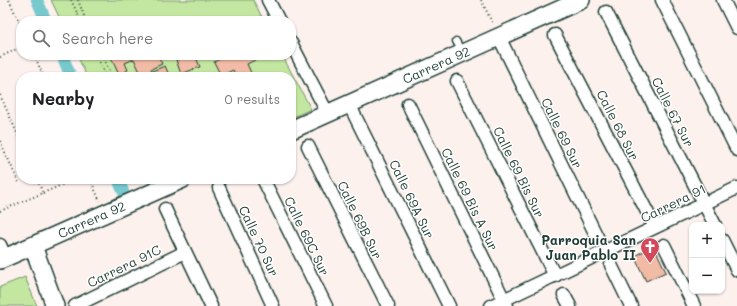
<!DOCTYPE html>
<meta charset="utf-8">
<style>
body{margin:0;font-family:Mali,sans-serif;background:#f2f2f2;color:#202124}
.controls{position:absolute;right:12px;bottom:12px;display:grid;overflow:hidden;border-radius:8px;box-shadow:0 1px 3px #0004}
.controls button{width:36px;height:36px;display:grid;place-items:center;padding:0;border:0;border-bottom:1px solid #e0e0e0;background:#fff;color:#202124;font:20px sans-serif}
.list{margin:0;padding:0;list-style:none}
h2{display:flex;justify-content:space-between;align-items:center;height:52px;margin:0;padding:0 16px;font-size:17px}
h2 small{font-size:13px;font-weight:400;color:#757577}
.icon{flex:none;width:22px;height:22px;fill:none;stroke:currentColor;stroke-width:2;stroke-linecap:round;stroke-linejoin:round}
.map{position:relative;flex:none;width:737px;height:306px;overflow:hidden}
.search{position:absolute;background:#fff;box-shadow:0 1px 3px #0004;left:16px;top:16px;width:280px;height:44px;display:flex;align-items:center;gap:10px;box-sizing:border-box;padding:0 14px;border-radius:16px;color:#757577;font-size:15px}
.panel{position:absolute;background:#fff;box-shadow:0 1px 3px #0004;left:16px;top:72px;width:280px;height:112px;border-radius:16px}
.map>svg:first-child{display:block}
.green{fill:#c3e7a1;stroke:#71926a}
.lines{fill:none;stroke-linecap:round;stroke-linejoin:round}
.canal{stroke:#78c9ce;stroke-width:12}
.building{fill:#f1bba5;stroke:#1f3d34}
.lane-casing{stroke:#1f3d34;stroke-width:9}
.street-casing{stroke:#1f3d34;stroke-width:15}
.secondary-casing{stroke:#1f3d34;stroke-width:20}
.path{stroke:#1f3d34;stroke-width:2;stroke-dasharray:1 3;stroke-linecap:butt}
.lane{stroke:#fff;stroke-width:6}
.street{stroke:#fff;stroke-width:12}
.secondary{stroke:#fff;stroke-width:17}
.labels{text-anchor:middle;stroke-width:3;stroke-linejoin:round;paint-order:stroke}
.street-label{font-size:13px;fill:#1f3d34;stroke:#fff}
.poi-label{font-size:13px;font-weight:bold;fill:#1f3d34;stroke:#fff;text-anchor:end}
</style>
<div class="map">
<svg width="737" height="306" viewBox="0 0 737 306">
<rect width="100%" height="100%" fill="#fcf1ed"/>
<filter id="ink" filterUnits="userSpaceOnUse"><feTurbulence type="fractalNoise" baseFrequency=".025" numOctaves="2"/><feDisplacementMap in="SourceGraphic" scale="8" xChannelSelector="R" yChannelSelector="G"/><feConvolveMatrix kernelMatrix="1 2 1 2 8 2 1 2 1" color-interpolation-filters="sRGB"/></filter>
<g filter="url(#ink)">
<!-- green -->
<g class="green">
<path d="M51,0H253L264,21H61Z"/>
<path d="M77,55H282L311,109L291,118V77H87Z"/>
<path d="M25,277L37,306H0V287Z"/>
</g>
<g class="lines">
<!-- canal -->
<g class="canal">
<path d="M37,0L46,21"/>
<path d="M62,55L71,77"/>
<path d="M118,179L123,191"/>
</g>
</g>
<!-- building -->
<g class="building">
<path d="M110,55H158L162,64L151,69L152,71L165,66L170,77H129L140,72L134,59L125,63L128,70L119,75Z"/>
<path d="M191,55H195L200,67L181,74L176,60Z"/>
<path d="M227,55H262L263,56L247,64L253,77H236L233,70L221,76L214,62Z"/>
<path d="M654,246L666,272L646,281L634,256Z"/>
</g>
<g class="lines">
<!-- lane casing -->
<g class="lane-casing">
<path id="lane" d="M456,41L462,52"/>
</g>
<!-- street casing -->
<g class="street-casing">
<g id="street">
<path d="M268,0L279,21"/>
<path d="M662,0L737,150"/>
<path d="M723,0L737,28"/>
<path d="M606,12L715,225"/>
<path d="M555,35L655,227"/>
<path d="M499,37L599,241"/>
<path d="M291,43L328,114"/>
<path d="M457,81L555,276"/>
<path d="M349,104L449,306"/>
<path d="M408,104L507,306"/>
<path d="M308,146L388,306"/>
<path d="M263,179L326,306"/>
<path d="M219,188L273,306"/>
<path d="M165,209L211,306"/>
<path d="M722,240L737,270"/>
<path d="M0,245L6,258"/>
<path d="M664,245L694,306"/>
<path d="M611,265L631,306"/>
<path d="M564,295L570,306"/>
<path d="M75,306L185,252"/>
<path d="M491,306L737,188"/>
</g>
</g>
<!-- secondary casing -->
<g class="secondary-casing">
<g id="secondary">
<path id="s1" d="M291,130L581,0"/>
<path d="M33,246L55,306"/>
<path id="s2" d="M0,260L183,179"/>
</g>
</g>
<!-- path -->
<g class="path">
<path d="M9,0L21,26"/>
<path d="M71,0L81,21"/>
<path d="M78,0L86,21"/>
<path d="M481,0L493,24"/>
<path d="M34,55L44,77"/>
<path d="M96,55L106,77"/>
<path d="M102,55L112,77"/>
<path d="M0,57L21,47"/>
<path d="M0,95L21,142"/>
<path d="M0,141L19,183"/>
<path d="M90,179L100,201"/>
<path d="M43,193L73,180"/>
<path d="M0,211L43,193L37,179"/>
</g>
<!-- lane -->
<use href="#lane" class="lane"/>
<!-- street -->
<use href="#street" class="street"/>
<!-- secondary -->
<use href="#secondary" class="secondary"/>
</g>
</g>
<!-- icons -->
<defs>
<g id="church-pin" transform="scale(1)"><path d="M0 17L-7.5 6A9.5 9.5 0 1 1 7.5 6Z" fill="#d1495b" stroke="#fff"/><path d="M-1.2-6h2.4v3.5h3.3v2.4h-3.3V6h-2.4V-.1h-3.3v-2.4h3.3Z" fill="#fff"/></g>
</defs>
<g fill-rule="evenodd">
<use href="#church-pin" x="650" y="247"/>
</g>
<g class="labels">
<!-- street labels -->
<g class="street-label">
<text dy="5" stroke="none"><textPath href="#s1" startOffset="159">Carrera 92</textPath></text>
<text transform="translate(673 112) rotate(63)" y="5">Calle 67 Sur</text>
<text transform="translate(618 125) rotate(63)" y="5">Calle 68 Sur</text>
<text transform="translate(562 133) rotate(64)" y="5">Calle 69 Sur</text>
<text transform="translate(519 172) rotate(64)" y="5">Calle 69 Bis Sur</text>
<text transform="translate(412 199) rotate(64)" y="5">Calle 69A Sur</text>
<text transform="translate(470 199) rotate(64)" y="5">Calle 69 Bis A Sur</text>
<text transform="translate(673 203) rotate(-26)" y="5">Carrera 91</text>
<text dy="5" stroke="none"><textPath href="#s2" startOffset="100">Carrera 92</textPath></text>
<text transform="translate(360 220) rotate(64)" y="5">Calle 69B Sur</text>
<text transform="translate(307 236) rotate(64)" y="5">Calle 69C Sur</text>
<text transform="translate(259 241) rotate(65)" y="5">Calle 70 Sur</text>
<text transform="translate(124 266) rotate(-26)" y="5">Carrera 91C</text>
</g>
<!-- poi labels -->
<g class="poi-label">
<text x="636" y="245">Parroquia San<tspan x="636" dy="15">Juan Pablo II</tspan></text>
</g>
</g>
</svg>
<div class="controls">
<button>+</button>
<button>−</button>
</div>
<div class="search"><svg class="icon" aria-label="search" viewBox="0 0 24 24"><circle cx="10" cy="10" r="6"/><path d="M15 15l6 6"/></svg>Search here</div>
<section class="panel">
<h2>Nearby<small>0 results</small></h2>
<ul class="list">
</ul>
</section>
</div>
